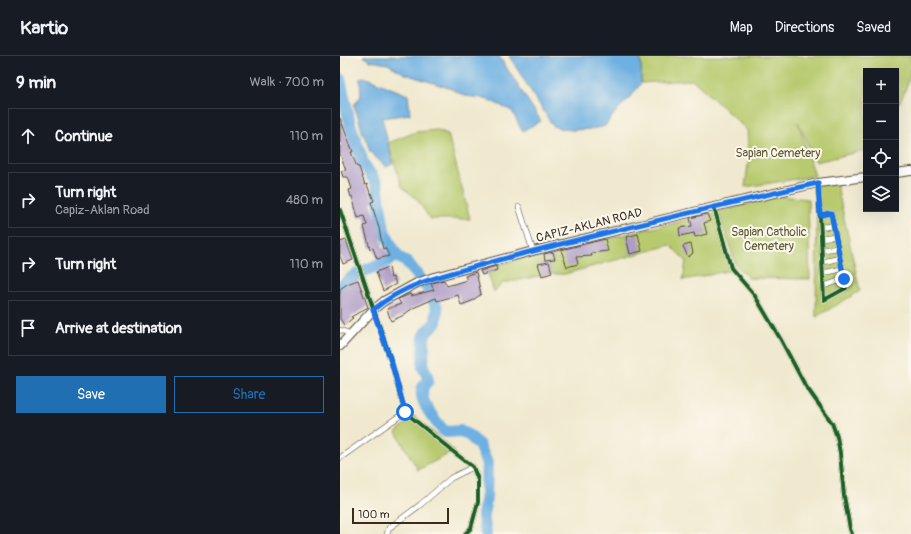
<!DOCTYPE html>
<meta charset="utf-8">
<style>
body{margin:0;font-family:Pangolin,sans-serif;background:#20242c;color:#f1f3f6}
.controls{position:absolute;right:12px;top:12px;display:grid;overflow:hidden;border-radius:0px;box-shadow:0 4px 16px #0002}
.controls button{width:36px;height:36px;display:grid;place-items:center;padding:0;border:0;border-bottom:1px solid #363941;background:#171b24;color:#f1f3f6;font:20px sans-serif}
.scale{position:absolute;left:12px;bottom:10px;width:97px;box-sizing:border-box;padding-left:4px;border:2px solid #3b2a1e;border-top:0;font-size:11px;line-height:14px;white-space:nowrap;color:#3b2a1e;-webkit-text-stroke:3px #fbf7ec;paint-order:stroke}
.stop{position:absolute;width:12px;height:12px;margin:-9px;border:3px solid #1a73e8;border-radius:50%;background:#fff}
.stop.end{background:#1a73e8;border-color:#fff;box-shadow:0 1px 4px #0008}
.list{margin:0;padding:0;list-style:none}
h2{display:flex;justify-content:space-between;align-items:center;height:52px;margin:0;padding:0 16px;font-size:17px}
h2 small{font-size:13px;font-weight:400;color:#9ea1a6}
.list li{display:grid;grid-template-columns:26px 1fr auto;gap:12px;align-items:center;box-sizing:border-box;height:56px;margin:0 8px 8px;padding:0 8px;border:1px solid #363941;border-radius:0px}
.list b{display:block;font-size:15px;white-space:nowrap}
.list p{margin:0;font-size:13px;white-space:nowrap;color:#9ea1a6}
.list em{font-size:13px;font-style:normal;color:#9ea1a6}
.actions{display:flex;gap:8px;padding:12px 16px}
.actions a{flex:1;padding:9px 0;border:1px solid #1f6fb2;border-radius:0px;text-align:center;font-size:14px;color:#1f6fb2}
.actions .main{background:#1f6fb2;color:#fff}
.icon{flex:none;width:22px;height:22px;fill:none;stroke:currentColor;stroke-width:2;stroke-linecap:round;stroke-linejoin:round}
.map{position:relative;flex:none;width:571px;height:478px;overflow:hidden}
header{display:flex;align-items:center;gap:24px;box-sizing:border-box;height:56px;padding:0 20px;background:#171b24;border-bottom:1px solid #363941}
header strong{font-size:19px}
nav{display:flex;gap:22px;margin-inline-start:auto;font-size:14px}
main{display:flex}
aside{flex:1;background:#171b24}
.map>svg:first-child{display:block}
.green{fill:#b7ca6e;stroke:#797a46}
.water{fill:#6eb0e2;stroke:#546d80}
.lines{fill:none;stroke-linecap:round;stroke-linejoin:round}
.river{stroke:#6eb0e2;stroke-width:12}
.building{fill:#af9dc7}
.street-casing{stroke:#564739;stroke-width:6}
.primary-casing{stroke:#564739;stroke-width:10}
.street{stroke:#fff;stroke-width:5}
.primary{stroke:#fff;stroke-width:8}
.cycleway-casing{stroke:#fbf7ec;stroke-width:6}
.cycleway{stroke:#1b5e20;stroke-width:4}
.route{stroke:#1a73e8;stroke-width:5}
.labels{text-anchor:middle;stroke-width:4;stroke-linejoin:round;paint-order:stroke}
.park-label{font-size:12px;fill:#605a36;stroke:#fbf7ec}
.street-label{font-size:12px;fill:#3b2a1e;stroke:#fbf7ec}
</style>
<header>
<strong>Kartio</strong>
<nav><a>Map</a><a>Directions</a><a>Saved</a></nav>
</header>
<main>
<aside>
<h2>9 min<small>Walk · 700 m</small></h2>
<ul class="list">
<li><svg class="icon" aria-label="ahead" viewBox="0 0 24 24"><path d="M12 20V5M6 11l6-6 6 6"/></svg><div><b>Continue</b></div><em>110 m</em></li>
<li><svg class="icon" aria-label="right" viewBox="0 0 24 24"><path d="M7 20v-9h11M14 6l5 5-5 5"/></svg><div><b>Turn right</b><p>Capiz-Aklan Road</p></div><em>480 m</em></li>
<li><svg class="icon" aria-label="right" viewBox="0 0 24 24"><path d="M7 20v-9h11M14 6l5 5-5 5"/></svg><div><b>Turn right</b></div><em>110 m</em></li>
<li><svg class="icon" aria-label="arrive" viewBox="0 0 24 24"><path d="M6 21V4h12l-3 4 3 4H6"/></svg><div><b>Arrive at destination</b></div></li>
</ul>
<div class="actions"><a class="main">Save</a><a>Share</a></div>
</aside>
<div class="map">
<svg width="571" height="478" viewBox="0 0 571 478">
<rect width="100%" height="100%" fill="#fbf7ec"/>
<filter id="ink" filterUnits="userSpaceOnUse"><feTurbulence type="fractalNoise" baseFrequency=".025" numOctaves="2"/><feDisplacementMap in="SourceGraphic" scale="8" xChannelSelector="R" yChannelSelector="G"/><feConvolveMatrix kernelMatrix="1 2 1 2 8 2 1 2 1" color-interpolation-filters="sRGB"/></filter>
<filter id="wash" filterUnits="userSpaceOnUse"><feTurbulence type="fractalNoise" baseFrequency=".012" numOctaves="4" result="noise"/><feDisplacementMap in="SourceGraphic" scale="16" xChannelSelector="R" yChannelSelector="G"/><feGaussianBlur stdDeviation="0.9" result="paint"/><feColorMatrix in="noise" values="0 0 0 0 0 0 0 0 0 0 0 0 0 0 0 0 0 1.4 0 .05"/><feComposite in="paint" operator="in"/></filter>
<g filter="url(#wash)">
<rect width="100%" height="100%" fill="#f0e9cf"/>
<!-- green -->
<g class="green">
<path d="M298,0H571C571,20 567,35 556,52V15H526V94L476,106L458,66L475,120L405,131L409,101L407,74L353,24L301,27C301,18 303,8 298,0Z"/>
<path d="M97,74L108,78L130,163H90L77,143L62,131L48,87L76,76Z"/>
<path d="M496,125L520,235L476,261L477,128Z"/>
<path d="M440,140L468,143L470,223L408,222L396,209L378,155Z"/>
<path d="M376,157L392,214L343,224L346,205L330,189L225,218H210L163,227L154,236L148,217L157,214L156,209Z"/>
<path d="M74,360L114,395L78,414L56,376Z"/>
</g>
<!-- water -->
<g class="water">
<path d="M23,0H159L201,65L182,75L172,55L151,45L142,42L125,40L109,32L65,18L48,8L30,5Z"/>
<path d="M169,0H298L300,4L301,11V27L290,42L278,53L265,70L252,73L232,74L223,73L213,70Z"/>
<path d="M24,21L68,39L70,58L42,62L53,108L46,111L30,96L27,86L22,76L19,63L14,49L21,40L20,22Z"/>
</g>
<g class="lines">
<!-- river -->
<g class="river">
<path d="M0,23L10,68L23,107L37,128L44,175L57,200L68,207L89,234L97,252L96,266L84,279L83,311L87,319L88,325C71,337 94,363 103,374L106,376L120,375L130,380L139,389L147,407L146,442L143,459L146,478"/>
<path d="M0,231L15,219L57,200"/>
</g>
</g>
<g id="blocks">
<!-- building -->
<g class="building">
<path d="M0,62L13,96H11L17,111H19L25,129L27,128L30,137H31L34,145L31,146L39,172L43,193L45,192L49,200L37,203L33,192L30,193L24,170L27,169L24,160L18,162L12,140L11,141L9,134L12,133L8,121H3L1,115L6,114L0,98Z"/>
<path d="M367,158L370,165L364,167L367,178L355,181L354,177L340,180L339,172L352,170L350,162Z"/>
<path d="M298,178L302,195L290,198L286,181Z"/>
<path d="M265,183L268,195L251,197L252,200L236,201L238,208L227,211L221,194Z"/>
<path d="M6,184L13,204L3,208L0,200V186Z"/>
<path d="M351,188L353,197L348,201L343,190Z"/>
<path d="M213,196L215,203L205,204L204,198Z"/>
<path d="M209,206L212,217L202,220L198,208Z"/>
<path d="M156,210L157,214L142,219L140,215Z"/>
<path d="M49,211L51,222L53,221L56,228L43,235L36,216Z"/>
<path d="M136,216L141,238L132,245L121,249L118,239L97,245L96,242L73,252L62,260L51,265L47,253L61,248L58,243L70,238L71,240L94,234L91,228L96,226L104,224L107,230L127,224L125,220Z"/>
<path d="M18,224L28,251L11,261L13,262L4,269L0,263V233L7,228Z"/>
</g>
</g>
</g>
<g filter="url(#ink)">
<use href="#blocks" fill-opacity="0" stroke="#564739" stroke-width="1"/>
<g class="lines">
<!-- street casing -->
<g class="street-casing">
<g id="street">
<path d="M478,127L480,159L491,157L506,232L484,244L480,159"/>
<path d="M179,151L193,195"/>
<path d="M374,151L391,212L415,240L441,284L465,329L492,367L497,381L500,397L504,440L510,473L512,478"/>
<path d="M0,154L52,308L65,356L111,394L133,411L138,424V446L131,472L125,478"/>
<path d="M481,171L494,170"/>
<path d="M481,182L496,180"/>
<path d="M482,194L498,192"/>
<path d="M483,206L500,202"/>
<path d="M483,217L502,213"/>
<path d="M484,230L504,223"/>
<path d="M0,274L11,278"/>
<path d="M0,402L65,356"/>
<path d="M47,478L49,472L80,449L111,422L133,411"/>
</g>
</g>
<!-- primary casing -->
<g class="primary-casing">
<g id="primary">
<path d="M556,117L571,115"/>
<path d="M0,290L33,254L44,245L77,227L94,221L193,195L374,151L478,127L526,121"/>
</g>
</g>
<!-- street -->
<use href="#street" class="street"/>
<!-- primary -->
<use href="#primary" class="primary"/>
<!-- cycleway casing -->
<g class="cycleway-casing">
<g id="cycleway">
<path d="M478,127L480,159L491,157L506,232L484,244L480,159"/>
<path d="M374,151L391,212L415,240L441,284L465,329L492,367L497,381L500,397L504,440L510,473L512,478"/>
<path d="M0,154L52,308L65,356L111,394L133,411L138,424V446L131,472L125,478"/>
</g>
</g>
<!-- cycleway -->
<use href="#cycleway" class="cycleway"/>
</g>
</g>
<g class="lines" filter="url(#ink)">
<!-- route -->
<path class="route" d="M65,356L52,308L33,254C64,228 103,219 141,209C169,201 197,194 225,187C310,166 394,146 478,127L480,159L491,157L504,223"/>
</g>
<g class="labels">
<!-- park labels -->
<g class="park-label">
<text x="438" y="101">Sapian Cemetery</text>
<text x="429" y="180">Sapian Catholic<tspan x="429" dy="14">Cemetery</tspan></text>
</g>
<!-- street labels -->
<g class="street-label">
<text transform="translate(249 169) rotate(-14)" y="4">CAPIZ-AKLAN ROAD</text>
</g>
</g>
</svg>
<div class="controls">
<button>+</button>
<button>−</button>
<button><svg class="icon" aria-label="locate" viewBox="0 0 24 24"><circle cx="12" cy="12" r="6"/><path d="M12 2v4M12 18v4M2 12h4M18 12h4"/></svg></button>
<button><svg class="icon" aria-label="layers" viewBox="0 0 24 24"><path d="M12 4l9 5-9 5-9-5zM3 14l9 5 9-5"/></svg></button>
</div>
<div class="scale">100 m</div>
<div class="stop" style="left:65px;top:356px"></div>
<div class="stop end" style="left:504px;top:223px"></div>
</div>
</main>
